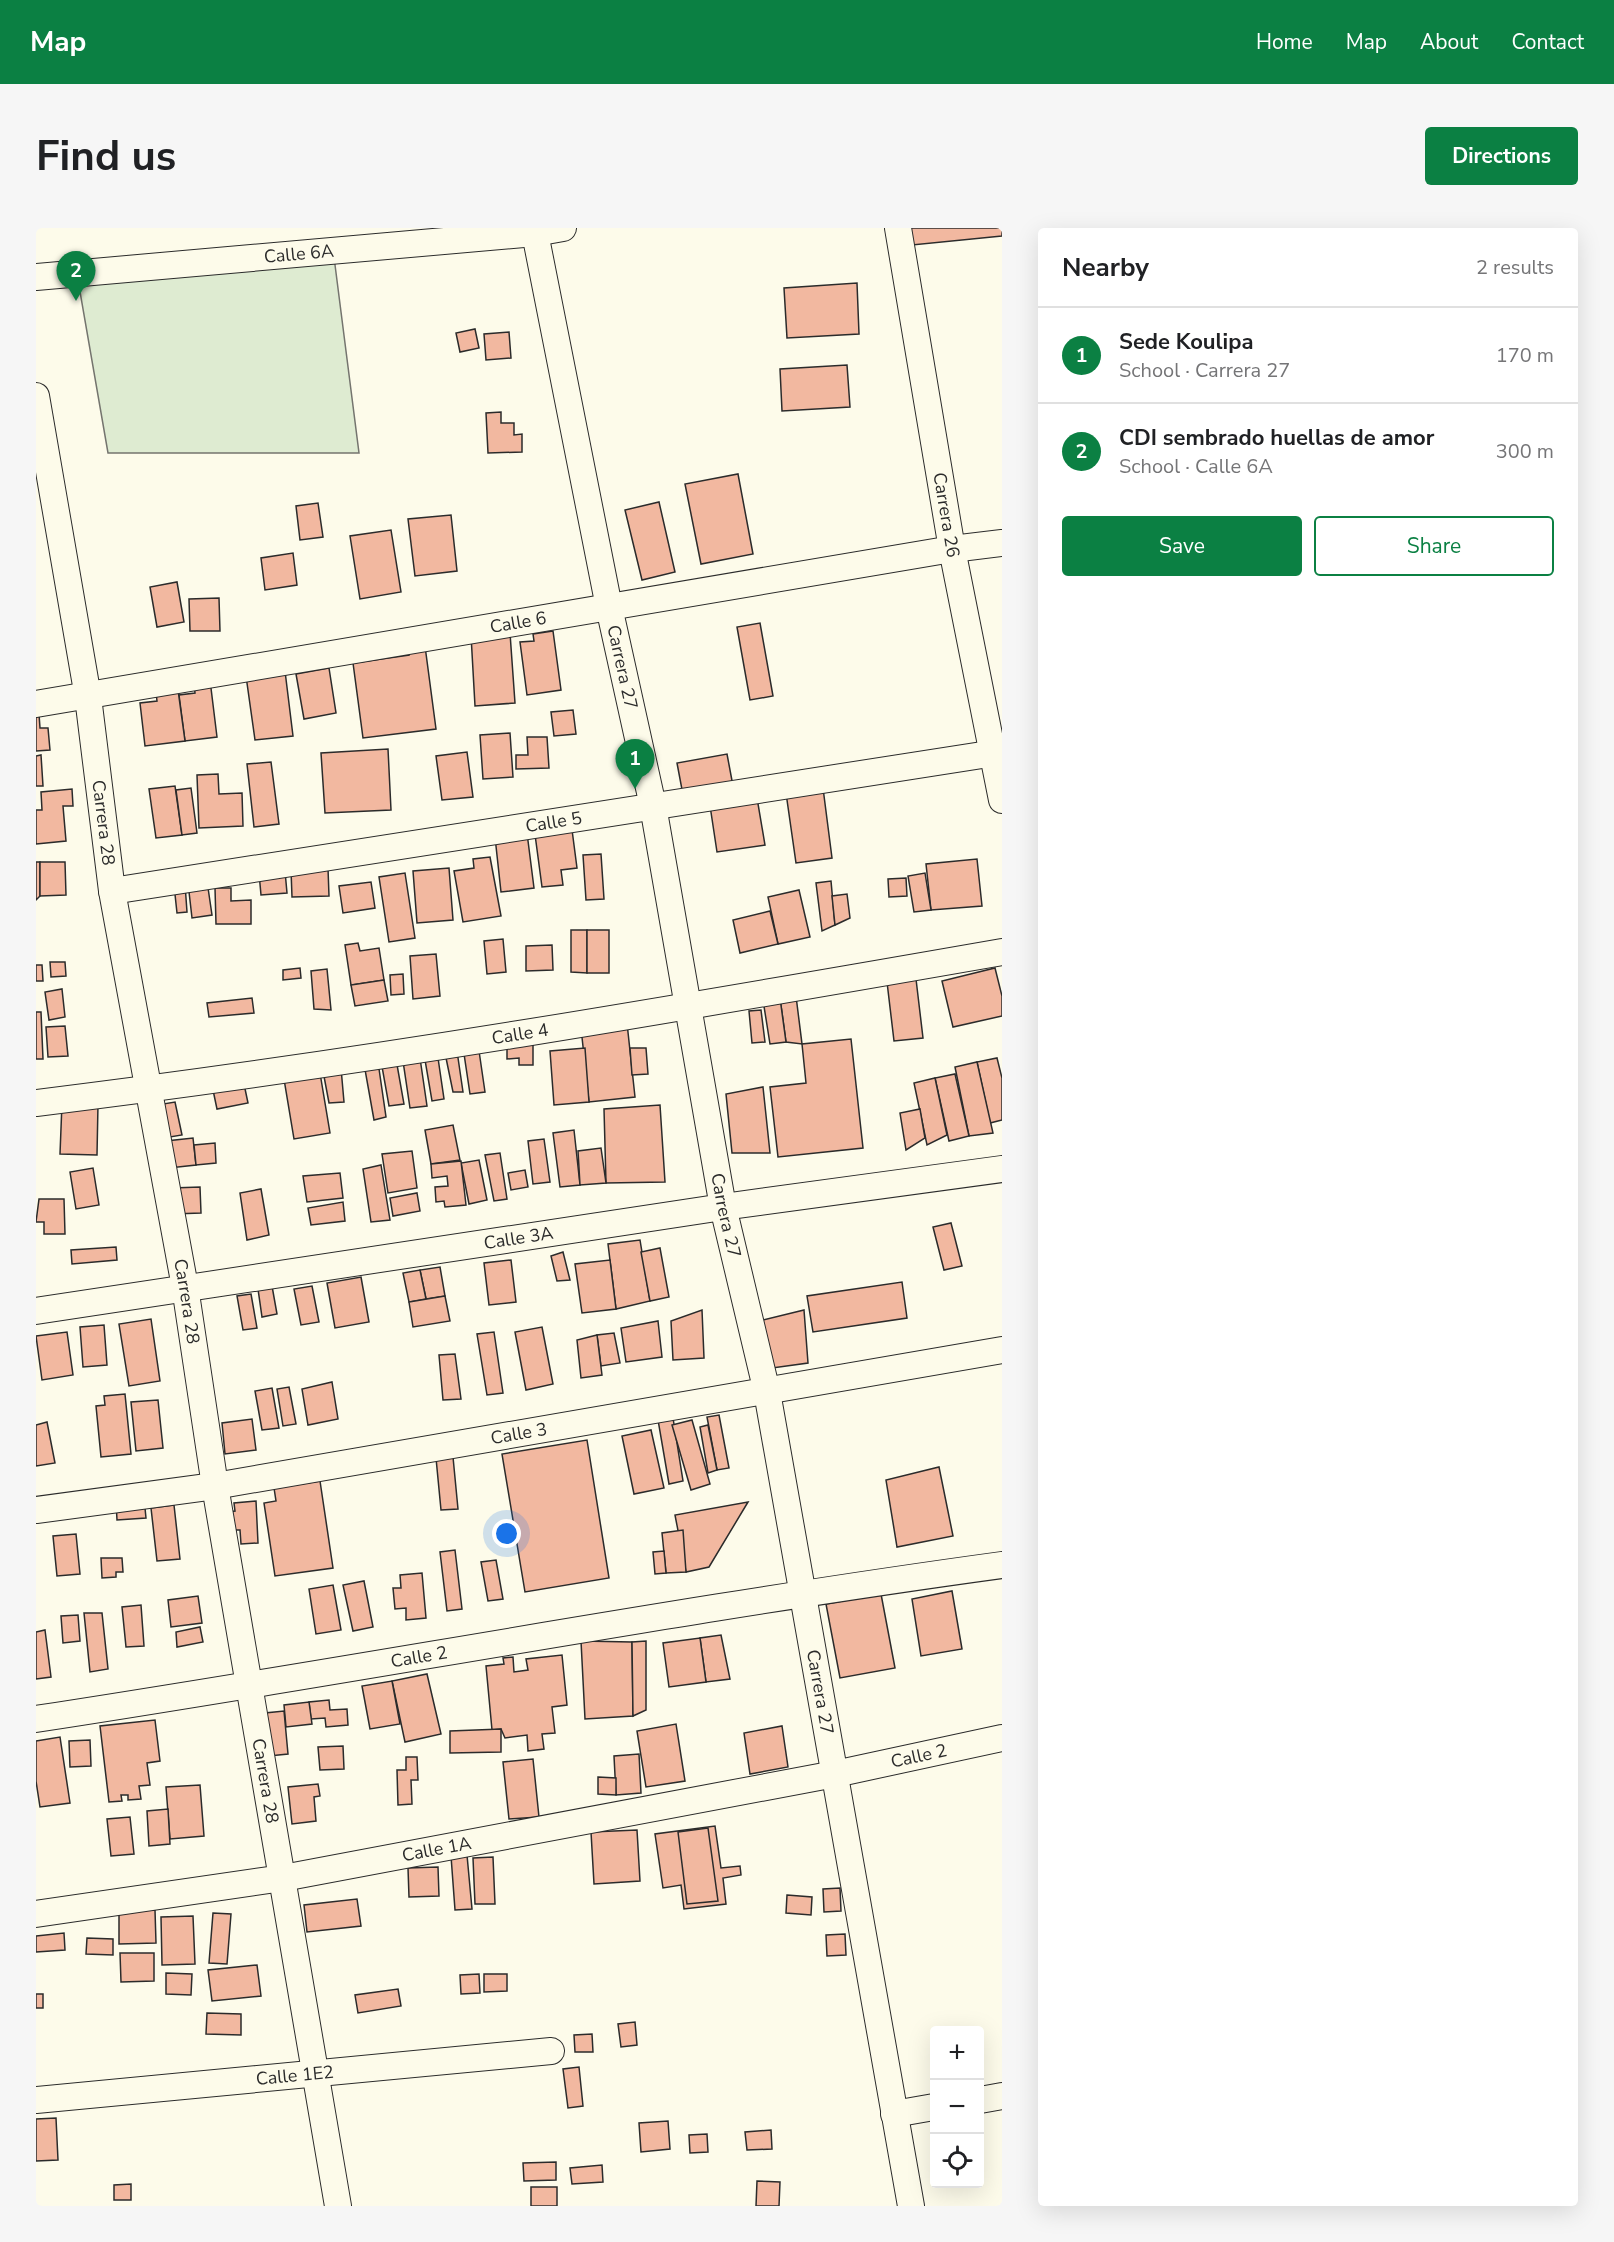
<!DOCTYPE html>
<meta charset="utf-8">
<style>
body{margin:0;font-family:"Nunito Sans",sans-serif;background:#f6f6f6;color:#202124}
.controls{position:absolute;right:18px;bottom:18px;display:grid;overflow:hidden;border-radius:6px;box-shadow:0 6px 24px #0002}
.controls button{width:54px;height:54px;display:grid;place-items:center;padding:0;border:0;border-bottom:2px solid #e0e0e0;background:#fff;color:#202124;font:30px sans-serif}
.you{position:absolute;left:471px;top:1306px;width:21px;height:21px;margin:-15px;border:4px solid #fff;border-radius:50%;background:#1a73e8;box-shadow:0 0 0 9px #1a73e833}
.badge{display:grid;place-items:center;width:39px;height:39px;border-radius:50%;background:#0b8043;color:#fff;font-size:20px;font-weight:700}
.pin{position:absolute;translate:-50% -50px;filter:drop-shadow(0 2px 3px #0008)}
.pin::after{content:'';position:absolute;top:32px;width:21px;height:18px;background:inherit;clip-path:polygon(0 0,100% 0,50% 100%)}
.list{margin:0;padding:0;list-style:none}
h2{display:flex;justify-content:space-between;align-items:center;height:78px;margin:0;padding:0 24px;font-size:26px}
h2 small{font-size:20px;font-weight:400;color:#757577}
.list li{display:grid;grid-template-columns:39px 1fr auto;gap:18px;align-items:center;box-sizing:border-box;height:96px;padding:0 24px;border-top:2px solid #e0e0e0}
.list b{display:block;font-size:22px;white-space:nowrap}
.list p{margin:0;font-size:20px;white-space:nowrap;color:#757577}
.list em{font-size:20px;font-style:normal;color:#757577}
.actions{display:flex;gap:12px;padding:18px 24px}
.actions a{flex:1;padding:14px 0;border:2px solid #0b8043;border-radius:6px;text-align:center;font-size:21px;color:#0b8043}
.actions .main{background:#0b8043;color:#fff}
.icon{flex:none;width:33px;height:33px;fill:none;stroke:currentColor;stroke-width:2;stroke-linecap:round;stroke-linejoin:round}
.map{position:relative;flex:none;width:966px;height:1978px;overflow:hidden;border-radius:6px}
header{display:flex;align-items:center;gap:36px;box-sizing:border-box;height:84px;padding:0 30px;background:#0b8043;color:#fff}
header strong{font-size:28px}
nav{display:flex;gap:33px;margin-inline-start:auto;font-size:21px}
.intro{display:flex;align-items:center;justify-content:space-between;box-sizing:border-box;height:144px;padding:0 36px}
h1{margin:0;font-size:42px}
.button{padding:15px 27px;border-radius:6px;background:#0b8043;color:#fff;font-size:21px;font-weight:700}
main{display:flex;gap:36px;padding:0 36px}
aside{flex:1;background:#fff;border-radius:6px;box-shadow:0 6px 24px #0002}
.map>svg:first-child{display:block}
.green{fill:#deebd1;stroke:#74746e;stroke-width:1.5}
.building{fill:#f2b8a0;stroke:#2b2b2b;stroke-width:1.5}
.lines{fill:none;stroke-linecap:round;stroke-linejoin:round}
.street-casing{stroke:#2b2b2b;stroke-width:28}
.street{stroke:#fdfbea;stroke-width:26}
.labels{text-anchor:middle;stroke-width:4.5;stroke-linejoin:round;paint-order:stroke}
.street-label{font-size:18px;fill:#2b2b2b;stroke:#fdfbea}
</style>
<header>
<strong>Map</strong>
<nav><a>Home</a><a>Map</a><a>About</a><a>Contact</a></nav>
</header>
<div class="intro"><h1>Find us</h1><a class="button">Directions</a></div>
<main>
<div class="map">
<svg width="966" height="1978" viewBox="0 0 966 1978">
<rect width="100%" height="100%" fill="#fdfbea"/>
<!-- green -->
<path class="green" d="M298,29L323,225H72L43,58Z"/>
<!-- building -->
<g class="building">
<path d="M864,0H966V8L866,18Z"/>
<path d="M821,55L823,106L751,110L748,60Z"/>
<path d="M439,101L443,120L424,124L420,105Z"/>
<path d="M473,104L475,130L450,132L448,106Z"/>
<path d="M811,137L814,179L746,183L744,141Z"/>
<path d="M465,184V195H478V207L486,206V224L452,225L450,185Z"/>
<path d="M702,246L717,326L665,336L649,256Z"/>
<path d="M623,274L639,344L606,352L589,282Z"/>
<path d="M282,275L287,309L264,312L260,278Z"/>
<path d="M415,287L421,343L379,348L372,291Z"/>
<path d="M355,302L365,364L324,371L314,308Z"/>
<path d="M257,325L261,357L229,362L225,330Z"/>
<path d="M141,354L148,394L121,399L114,359Z"/>
<path d="M183,370L184,403H154L153,371Z"/>
<path d="M724,395L737,468L714,472L701,399Z"/>
<path d="M517,403L525,462L491,467L484,414L498,413L497,406Z"/>
<path d="M474,405L479,475L439,478L435,407Z"/>
<path d="M389,418L400,501L327,510L317,435L373,427L372,421Z"/>
<path d="M293,440L300,485L268,491L260,446Z"/>
<path d="M249,443L257,508L219,512L210,448Z"/>
<path d="M174,452L181,509L149,513L143,467L159,465L158,455Z"/>
<path d="M142,462L149,513L109,518L104,475L121,473L120,465Z"/>
<path d="M537,482L540,506L518,508L515,484Z"/>
<path d="M3,486L4,500H12L14,522L0,523V487Z"/>
<path d="M474,505L477,549L447,551L444,507Z"/>
<path d="M491,509H511L513,540L480,541V527H492Z"/>
<path d="M352,521L355,582L289,585L285,525Z"/>
<path d="M431,524L437,569L406,572L400,528Z"/>
<path d="M691,526L697,558L647,567L641,535Z"/>
<path d="M5,527L7,558H0V528Z"/>
<path d="M235,534L243,596L218,599L211,536Z"/>
<path d="M182,546L183,566L206,565L207,598L163,600L161,547Z"/>
<path d="M139,558L146,607L120,610L113,561Z"/>
<path d="M155,560L161,605L146,607L140,562Z"/>
<path d="M787,560L796,630L760,635L750,565Z"/>
<path d="M36,561L37,578H27L30,613L0,616V582H6L5,564Z"/>
<path d="M720,564L729,617L681,624L673,571Z"/>
<path d="M535,594L541,640L525,642L527,657L506,659L498,599Z"/>
<path d="M491,605L498,660L465,664L459,609Z"/>
<path d="M565,626L568,671L550,672L547,627Z"/>
<path d="M454,629L465,688L427,694L418,643L438,640L437,631Z"/>
<path d="M941,631L946,678L895,682L890,636Z"/>
<path d="M0,634H4V668L0,672Z"/>
<path d="M4,634H29L30,667L4,668Z"/>
<path d="M292,640L293,668L256,669L255,642Z"/>
<path d="M413,640L417,692L381,695L377,643Z"/>
<path d="M249,643L251,665L225,667L223,645Z"/>
<path d="M369,645L379,710L353,714L343,649Z"/>
<path d="M889,645L895,682L878,684L872,648Z"/>
<path d="M870,650L871,668L853,669L852,651Z"/>
<path d="M171,653L176,687L156,690L152,655Z"/>
<path d="M795,653L799,697L786,703L780,655Z"/>
<path d="M335,654L339,680L307,685L303,658Z"/>
<path d="M149,656L151,684L141,685L138,657Z"/>
<path d="M179,660H195V673L215,672V696H180Z"/>
<path d="M763,662L774,709L742,716L732,669Z"/>
<path d="M811,666L814,690L799,697L796,668Z"/>
<path d="M734,683L742,716L704,725L697,692Z"/>
<path d="M535,702H551V745L535,744Z"/>
<rect x="551" y="702" width="22" height="43"/>
<path d="M467,711L470,744L451,746L448,713Z"/>
<path d="M322,715L324,723L343,720L348,752L315,757L309,717Z"/>
<path d="M516,717L517,742L490,743V718Z"/>
<path d="M400,726L404,768L377,771L374,728Z"/>
<path d="M14,734H29L30,748L15,749Z"/>
<path d="M0,737H6L7,753H0Z"/>
<path d="M264,740L265,750L247,752V742Z"/>
<path d="M959,740L966,768V788L917,799L906,753Z"/>
<path d="M291,741L295,782L278,781L275,743Z"/>
<path d="M367,746L368,766L355,767L354,747Z"/>
<path d="M880,751L887,810L858,813L851,754Z"/>
<path d="M348,752L352,773L319,778L315,757Z"/>
<path d="M26,761L29,789L13,792L9,764Z"/>
<path d="M760,768L766,816L750,814L744,770Z"/>
<path d="M216,770L218,785L173,789L171,775Z"/>
<path d="M744,770L750,814L734,816L727,772Z"/>
<path d="M725,782L729,814L716,815L713,783Z"/>
<path d="M0,784H5L7,831H0Z"/>
<path d="M591,795L599,869L553,874L545,800Z"/>
<path d="M29,798L32,828L12,829L10,799Z"/>
<path d="M482,811H497V837H483V830L471,831V819H482Z"/>
<path d="M815,811L827,920L742,929L734,859L770,855L766,816Z"/>
<path d="M442,816L449,864L434,866L427,819Z"/>
<path d="M549,820L553,874L518,877L514,823Z"/>
<path d="M594,820H610L612,846L596,847Z"/>
<path d="M421,823L427,864H417L409,825Z"/>
<path d="M384,830L391,878L374,880L367,833Z"/>
<path d="M402,830L408,871L396,873L389,832Z"/>
<path d="M961,830L966,850V892L954,895L941,834Z"/>
<path d="M360,831L368,876L353,878L345,833Z"/>
<path d="M342,834L350,889L338,892L328,836Z"/>
<path d="M941,834L957,905L933,908L919,839Z"/>
<path d="M283,839L294,905L258,911L247,845Z"/>
<path d="M305,840L308,874L293,875L287,843Z"/>
<path d="M919,846L933,908L913,913L899,850Z"/>
<path d="M899,850L911,907L891,917L878,855Z"/>
<path d="M208,856L212,875L181,881L177,862Z"/>
<path d="M727,859L734,925H696L690,866Z"/>
<path d="M139,874L146,907L128,910L121,877Z"/>
<path d="M26,875L62,876L61,927L24,926Z"/>
<path d="M624,877L629,954L570,955L568,881Z"/>
<path d="M884,881L889,910L870,922L864,885Z"/>
<path d="M417,897L424,932L395,936L389,902Z"/>
<path d="M538,902L544,957L524,959L517,905Z"/>
<path d="M157,910L160,937L133,940L130,913Z"/>
<path d="M508,911L514,954L497,956L492,913Z"/>
<path d="M179,915L180,935L160,937L158,917Z"/>
<path d="M565,920L570,955L544,957L542,923Z"/>
<path d="M376,923L381,960L352,965L346,926Z"/>
<path d="M464,925L471,971L458,973L449,927Z"/>
<path d="M443,932L451,972L433,976L425,935Z"/>
<path d="M425,933L430,977L409,979L408,973L400,974L399,959L412,958L411,948L396,950L395,936Z"/>
<path d="M345,937L354,992L335,994L327,941Z"/>
<path d="M57,940L63,977L40,981L34,944Z"/>
<path d="M489,942L492,959L475,962L472,945Z"/>
<path d="M304,945L307,970L271,974L267,948Z"/>
<path d="M164,959L165,985L137,986L136,960Z"/>
<path d="M225,961L233,1007L211,1012L204,965Z"/>
<path d="M381,965L384,983L357,988L354,970Z"/>
<path d="M3,971H28L29,1006H8V994H0Z"/>
<path d="M307,974L309,993L275,997L272,980Z"/>
<path d="M915,995L926,1038L908,1042L897,999Z"/>
<path d="M604,1012L614,1073L580,1081L572,1016Z"/>
<path d="M80,1019L81,1032L36,1036L35,1022Z"/>
<path d="M624,1020L633,1069L614,1073L605,1024Z"/>
<path d="M527,1024L534,1052L521,1053L515,1028Z"/>
<path d="M475,1032L480,1074L453,1077L448,1035Z"/>
<path d="M574,1032L580,1081L546,1085L539,1036Z"/>
<path d="M404,1039L409,1068L390,1071L384,1042Z"/>
<path d="M384,1042L390,1071L373,1074L367,1045Z"/>
<path d="M325,1049L333,1094L299,1100L291,1055Z"/>
<path d="M866,1054L871,1090L777,1104L771,1068Z"/>
<path d="M236,1058L241,1086L226,1089L222,1061Z"/>
<path d="M276,1058L283,1094L265,1097L258,1061Z"/>
<path d="M215,1066L221,1100L207,1102L201,1068Z"/>
<path d="M409,1068L414,1093L377,1099L373,1074Z"/>
<path d="M666,1082L668,1130L637,1132L635,1093Z"/>
<path d="M768,1082L772,1135L729,1141L723,1093Z"/>
<path d="M115,1091L124,1153L93,1158L83,1096Z"/>
<path d="M622,1093L626,1129L590,1134L585,1100Z"/>
<path d="M68,1097L71,1137L47,1139L44,1099Z"/>
<path d="M506,1099L517,1156L490,1162L479,1104Z"/>
<path d="M31,1104L37,1147L6,1152L0,1108Z"/>
<path d="M458,1104L467,1165L451,1167L441,1106Z"/>
<path d="M578,1105L584,1135L565,1138L561,1107Z"/>
<path d="M561,1107L566,1147L545,1150L541,1112Z"/>
<path d="M419,1126L425,1171L407,1172L403,1127Z"/>
<path d="M296,1154L302,1191L272,1197L266,1161Z"/>
<path d="M253,1159L260,1196L247,1198L241,1161Z"/>
<path d="M236,1160L243,1200L226,1202L219,1163Z"/>
<path d="M89,1166L95,1226L65,1229L60,1178L69,1177L68,1168Z"/>
<path d="M122,1172L127,1220L100,1223L95,1174Z"/>
<path d="M683,1187L693,1240L681,1242L671,1189Z"/>
<path d="M637,1190L647,1253L633,1256L622,1192Z"/>
<path d="M216,1191L220,1222L189,1226L186,1195Z"/>
<path d="M656,1192L674,1256L655,1262L636,1197Z"/>
<path d="M11,1194L19,1235L0,1238V1197Z"/>
<path d="M672,1197L681,1242L672,1245L664,1199Z"/>
<path d="M615,1202L628,1260L598,1266L586,1208Z"/>
<path d="M551,1212L573,1350L489,1364L466,1226Z"/>
<path d="M417,1229L422,1281L405,1282L400,1230Z"/>
<path d="M903,1239L917,1308L861,1319L850,1252Z"/>
<path d="M284,1253L297,1340L239,1348L228,1275L240,1273L238,1260Z"/>
<path d="M108,1270L110,1290L81,1292L80,1274Z"/>
<path d="M220,1273L222,1315L205,1316L204,1302H193L192,1284L199,1283L198,1275Z"/>
<path d="M712,1274L673,1339L650,1344L639,1287Z"/>
<path d="M138,1277L144,1331L121,1333L115,1280Z"/>
<path d="M647,1302L650,1344L630,1345L626,1305Z"/>
<path d="M40,1306L44,1346L21,1348L17,1308Z"/>
<path d="M419,1322L426,1381L411,1383L404,1324Z"/>
<path d="M628,1323L630,1345L619,1346L617,1324Z"/>
<path d="M65,1330H86L87,1344H80V1349L66,1350Z"/>
<path d="M460,1332L467,1371L452,1373L445,1334Z"/>
<path d="M386,1345L390,1390L370,1392V1380L359,1381L357,1360H365L364,1347Z"/>
<path d="M328,1353L337,1399L317,1403L307,1357Z"/>
<path d="M297,1357L305,1402L280,1406L273,1361Z"/>
<path d="M916,1363L926,1421L885,1428L876,1371Z"/>
<path d="M845,1366L859,1440L804,1450L790,1376Z"/>
<path d="M162,1368L166,1395L135,1399L132,1372Z"/>
<path d="M105,1377L108,1418L90,1419L86,1379Z"/>
<path d="M48,1385H66L72,1441L54,1444Z"/>
<path d="M42,1387L44,1413L27,1415L25,1388Z"/>
<path d="M164,1399L167,1414L141,1419L140,1404Z"/>
<path d="M9,1402L15,1449L0,1451V1404Z"/>
<path d="M685,1407L694,1451L670,1454L664,1410Z"/>
<path d="M664,1410L670,1454L633,1459L627,1415Z"/>
<path d="M545,1413L596,1414L597,1488L549,1491Z"/>
<path d="M610,1413V1482L597,1488L596,1414Z"/>
<path d="M526,1427L531,1477L516,1479L519,1505L506,1506L508,1521L492,1523L491,1507L469,1510L465,1501L456,1502L450,1438L468,1436L467,1430L477,1429L478,1444L492,1442L490,1431Z"/>
<path d="M391,1446L405,1506L369,1514L356,1453Z"/>
<path d="M356,1453L364,1496L334,1501L326,1458Z"/>
<path d="M293,1472L294,1482L311,1481L312,1497L290,1499L289,1490L275,1491L273,1474Z"/>
<path d="M273,1474L276,1496L250,1499L248,1477Z"/>
<path d="M248,1483L252,1526L233,1528L229,1485Z"/>
<path d="M119,1492L124,1533L111,1535L114,1557L103,1558L105,1571L92,1572V1567H85L86,1573L73,1574L64,1498Z"/>
<path d="M640,1496L649,1553L610,1559L601,1503Z"/>
<path d="M746,1498L752,1539L714,1546L708,1505Z"/>
<path d="M465,1501V1524L414,1525V1503Z"/>
<path d="M24,1509L34,1575L4,1579L0,1553V1513Z"/>
<path d="M54,1512L55,1538L34,1539L33,1513Z"/>
<path d="M307,1518L308,1541L284,1542L282,1519Z"/>
<path d="M603,1526L605,1565L580,1567L578,1528Z"/>
<path d="M370,1529H381L382,1552H375L376,1576L362,1577L361,1542H370Z"/>
<path d="M497,1531L503,1589L473,1591L467,1534Z"/>
<path d="M562,1549L580,1550V1567L562,1566Z"/>
<path d="M282,1556L284,1568L278,1569L280,1593L256,1596L252,1559Z"/>
<path d="M164,1557L168,1608L134,1611L130,1559Z"/>
<path d="M132,1581L134,1616L113,1618L111,1583Z"/>
<path d="M94,1589L98,1626L75,1628L71,1591Z"/>
<path d="M679,1598L685,1640L704,1638L705,1647L687,1650L690,1676L648,1681L645,1657L627,1660L619,1606Z"/>
<path d="M672,1600L682,1673L651,1676L642,1604Z"/>
<path d="M601,1602L604,1653L558,1656L555,1604Z"/>
<path d="M431,1627L436,1681L419,1682L415,1628Z"/>
<path d="M457,1629L459,1676H439L437,1630Z"/>
<path d="M402,1639L403,1668L373,1669L372,1640Z"/>
<path d="M804,1660L805,1683L788,1684L787,1661Z"/>
<path d="M751,1667L776,1669L775,1687L750,1685Z"/>
<path d="M321,1671L325,1698L271,1704L268,1677Z"/>
<path d="M119,1682L120,1715L83,1716V1683Z"/>
<path d="M177,1685L195,1686L191,1736L173,1735Z"/>
<path d="M157,1688L159,1736L126,1737L125,1689Z"/>
<path d="M28,1705L29,1722L0,1724V1708Z"/>
<path d="M809,1706L810,1727L791,1728L790,1707Z"/>
<path d="M51,1710L77,1711V1727L50,1726Z"/>
<path d="M84,1725H118V1753L85,1754Z"/>
<path d="M221,1737L225,1768L176,1773L172,1742Z"/>
<path d="M130,1745L156,1746L155,1767L130,1766Z"/>
<path d="M443,1746L444,1765L425,1766L424,1747Z"/>
<path d="M448,1746H471V1763L448,1764Z"/>
<path d="M362,1761L365,1778L322,1785L319,1767Z"/>
<rect x="0" y="1766" width="7" height="14"/>
<path d="M171,1785L205,1786V1807L170,1806Z"/>
<path d="M599,1794L601,1817L585,1819L582,1796Z"/>
<path d="M556,1806L557,1824H539L538,1807Z"/>
<path d="M543,1839L547,1878L532,1880L527,1841Z"/>
<path d="M20,1890L22,1932L0,1933V1891Z"/>
<path d="M632,1893L634,1921L605,1924L603,1895Z"/>
<path d="M735,1902L736,1921L711,1922L709,1904Z"/>
<path d="M671,1906L672,1924L654,1925L653,1907Z"/>
<path d="M520,1934V1952L488,1953L487,1935Z"/>
<path d="M566,1937L567,1954L536,1956L534,1940Z"/>
<path d="M721,1953L744,1954L743,1978H720Z"/>
<path d="M95,1956V1972H78V1957Z"/>
<rect x="495" y="1959" width="26" height="19"/>
</g>
<g class="lines">
<!-- street casing -->
<g class="street-casing">
<g id="street">
<path id="s1" d="M498,0L573,379L617,578L687,979L731,1164L875,1978"/>
<path id="s2" d="M862,0L916,321L966,572"/>
<path id="s3" d="M0,49L499,5L527,0"/>
<path id="s4" d="M0,168L52,469L76,663L149,1059L179,1258L302,1978"/>
<path id="s5" d="M0,476L916,321L966,315"/>
<path id="s6" d="M76,663L959,525"/>
<path id="s7" d="M0,875C323,836 645,780 966,724"/>
<path id="s8" d="M0,1083L687,979L966,941"/>
<path id="s9" d="M0,1282L179,1258L966,1122"/>
<path id="s10" d="M0,1491C322,1442 643,1381 966,1337"/>
<path id="s11" d="M0,1686L247,1650L799,1546L966,1510"/>
<path id="s12" d="M0,1872L515,1823"/>
<path d="M944,1872L966,1868"/>
<path d="M858,1886L898,1879"/>
</g>
</g>
<!-- street -->
<use href="#street" class="street"/>
</g>
<g class="labels">
<!-- street labels -->
<g class="street-label">
<text dy="6" stroke="none"><textPath href="#s3" startOffset="264">Calle 6A</textPath></text>
<text dy="6" stroke="none"><textPath href="#s2" startOffset="291">Carrera 26</textPath></text>
<text dy="6" stroke="none"><textPath href="#s5" startOffset="489">Calle 6</textPath></text>
<text dy="6" stroke="none"><textPath href="#s1" startOffset="448">Carrera 27</textPath></text>
<text dy="6" stroke="none"><textPath href="#s4" startOffset="432">Carrera 28</textPath></text>
<text dy="6" stroke="none"><textPath href="#s6" startOffset="447">Calle 5</textPath></text>
<text dy="6" stroke="none"><textPath href="#s7" startOffset="489">Calle 4</textPath></text>
<text dy="6" stroke="none"><textPath href="#s1" startOffset="1006">Carrera 27</textPath></text>
<text dy="6" stroke="none"><textPath href="#s8" startOffset="488">Calle 3A</textPath></text>
<text dy="6" stroke="none"><textPath href="#s4" startOffset="918">Carrera 28</textPath></text>
<text dy="6" stroke="none"><textPath href="#s9" startOffset="489">Calle 3</textPath></text>
<text dy="6" stroke="none"><textPath href="#s10" startOffset="388">Calle 2</textPath></text>
<text dy="6" stroke="none"><textPath href="#s1" startOffset="1492">Carrera 27</textPath></text>
<text dy="6" stroke="none"><textPath href="#s11" startOffset="897">Calle 2</textPath></text>
<text dy="6" stroke="none"><textPath href="#s4" startOffset="1404">Carrera 28</textPath></text>
<text dy="6" stroke="none"><textPath href="#s11" startOffset="406">Calle 1A</textPath></text>
<text dy="6" stroke="none"><textPath href="#s12" startOffset="260">Calle 1E2</textPath></text>
</g>
</g>
</svg>
<div class="controls">
<button>+</button>
<button>−</button>
<button><svg class="icon" aria-label="locate" viewBox="0 0 24 24"><circle cx="12" cy="12" r="6"/><path d="M12 2v4M12 18v4M2 12h4M18 12h4"/></svg></button>
</div>
<div class="you"></div>
<div class="pin badge" style="left:599px;top:561px">1</div>
<div class="pin badge" style="left:40px;top:73px">2</div>
</div>
<aside>
<h2>Nearby<small>2 results</small></h2>
<ul class="list">
<li><span class="badge">1</span><div><b>Sede Koulipa</b><p>School · Carrera 27</p></div><em>170 m</em></li>
<li><span class="badge">2</span><div><b>CDI sembrado huellas de amor</b><p>School · Calle 6A</p></div><em>300 m</em></li>
</ul>
<div class="actions"><a class="main">Save</a><a>Share</a></div>
</aside>
</main>
